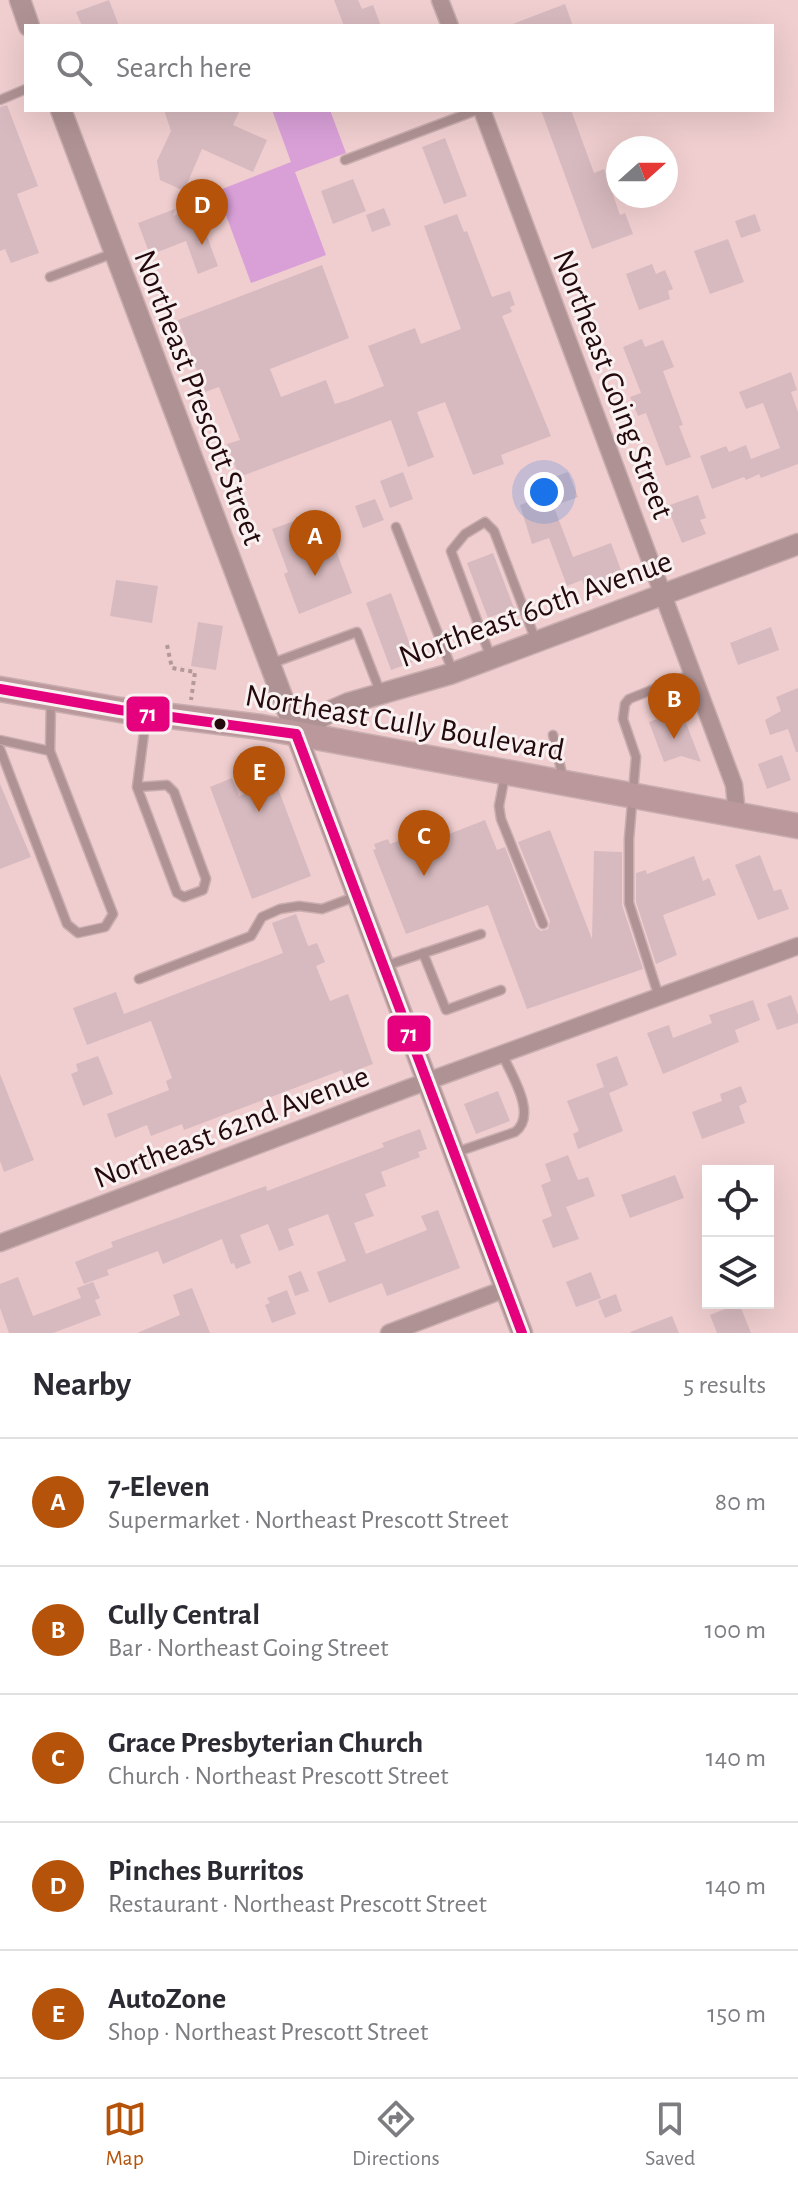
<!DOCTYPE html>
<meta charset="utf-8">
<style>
body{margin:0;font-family:"Alegreya Sans",sans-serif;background:#f2f2f3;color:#2b2b33}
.controls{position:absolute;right:24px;bottom:24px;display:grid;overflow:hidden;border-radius:0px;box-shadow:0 8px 32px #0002}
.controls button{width:72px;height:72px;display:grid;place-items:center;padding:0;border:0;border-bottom:2px solid #e1e1e2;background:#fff;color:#2b2b33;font:40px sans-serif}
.compass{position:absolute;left:606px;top:136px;width:72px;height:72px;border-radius:50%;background:#fff;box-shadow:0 8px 32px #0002;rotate:69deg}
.you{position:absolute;left:544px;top:492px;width:28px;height:28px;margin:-20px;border:6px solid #fff;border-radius:50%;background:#1a73e8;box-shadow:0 0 0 12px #1a73e833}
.badge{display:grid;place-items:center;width:52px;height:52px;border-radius:50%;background:#b45309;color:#fff;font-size:26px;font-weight:700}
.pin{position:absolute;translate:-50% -66px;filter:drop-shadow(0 2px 4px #0008)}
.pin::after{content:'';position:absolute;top:42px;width:28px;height:24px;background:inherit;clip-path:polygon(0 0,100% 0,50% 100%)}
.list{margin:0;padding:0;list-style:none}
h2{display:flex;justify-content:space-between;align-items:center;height:104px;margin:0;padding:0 32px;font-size:34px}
h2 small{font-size:26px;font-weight:400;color:#7c7c81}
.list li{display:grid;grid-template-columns:52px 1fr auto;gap:24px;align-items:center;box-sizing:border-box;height:128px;padding:0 32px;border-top:2px solid #e1e1e2}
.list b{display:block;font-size:30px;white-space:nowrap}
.list p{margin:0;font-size:26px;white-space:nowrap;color:#7c7c81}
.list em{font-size:26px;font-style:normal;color:#7c7c81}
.icon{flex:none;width:44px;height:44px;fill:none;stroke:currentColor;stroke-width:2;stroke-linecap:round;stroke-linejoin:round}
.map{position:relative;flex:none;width:798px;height:1333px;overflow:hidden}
.search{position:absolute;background:#fff;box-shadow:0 8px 32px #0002;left:24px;right:24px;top:24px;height:88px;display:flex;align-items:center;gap:20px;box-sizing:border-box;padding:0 28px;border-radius:0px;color:#7c7c81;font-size:30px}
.sheet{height:744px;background:#fff}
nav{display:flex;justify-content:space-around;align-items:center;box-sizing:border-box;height:112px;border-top:2px solid #e1e1e2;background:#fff;font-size:22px;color:#7c7c81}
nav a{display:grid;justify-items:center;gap:4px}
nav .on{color:#b45309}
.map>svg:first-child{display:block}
.forest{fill:#d8a0d7}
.building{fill:#d7babf}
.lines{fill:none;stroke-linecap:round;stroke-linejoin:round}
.service-casing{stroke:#c9adaf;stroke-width:11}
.minor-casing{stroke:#c9adaf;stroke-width:19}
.tertiary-casing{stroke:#c9adaf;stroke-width:23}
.secondary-casing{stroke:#c9adaf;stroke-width:27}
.path{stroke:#b4999a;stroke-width:4;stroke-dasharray:4 4;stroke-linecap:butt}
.service{stroke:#af9294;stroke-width:8}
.minor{stroke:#af9294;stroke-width:16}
.tertiary{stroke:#af9294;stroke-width:20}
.secondary{stroke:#ba989b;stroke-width:24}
.bus-1-casing{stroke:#f9f1f1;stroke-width:16}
.bus-1{stroke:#e5007d;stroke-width:10}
.bus-dot{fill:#240a0d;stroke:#f9f1f1;stroke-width:3}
.labels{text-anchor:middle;stroke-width:6;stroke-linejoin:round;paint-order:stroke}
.street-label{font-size:32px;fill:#240a0d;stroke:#f9f1f1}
.line-badge{stroke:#f9f1f1;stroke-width:3}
.badge-label{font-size:22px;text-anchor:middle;font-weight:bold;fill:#fff}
</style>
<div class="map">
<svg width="798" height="1333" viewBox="0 0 798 1333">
<rect width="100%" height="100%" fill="#f0cecf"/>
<!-- forest -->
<path class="forest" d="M272,110H330L346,153L295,172L326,255L251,283L217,191L291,162Z"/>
<!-- building -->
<g class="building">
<path d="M109,0L119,26H82L76,12Z"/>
<path d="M334,0H358L362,9L373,5L381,26H344Z"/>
<path d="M565,4L573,26H511L510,25Z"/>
<path d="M7,105L38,186L17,194L39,253L11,263L5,249L0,251V107Z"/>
<path d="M164,110H240L233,125L267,140L253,172L202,149L184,191L160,180L157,161L171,131Z"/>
<path d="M541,110H571L594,173L604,169L620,215L625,213L633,234L592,249Z"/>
<path d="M445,138L467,196L444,204L422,147Z"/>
<path d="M353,179L366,211L333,224L321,191Z"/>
<path d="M196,207L218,266L198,274L186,241L150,255L138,223L175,209L173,216Z"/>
<path d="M384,208L391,225L372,232L366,215Z"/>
<path d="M457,214L464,232L467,231L492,297L510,291L515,305L510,307L512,312L502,316L551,436L501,455L504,464L473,475L445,402L417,412L434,457L408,467L391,420L239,477L227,444L240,440L219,387L205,392L178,320L322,265L349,338L270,369L281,397L326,380L335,404L348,400L384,386L368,346L415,328L421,344L461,329L424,226Z"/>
<path d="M755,214L761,231L741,238L735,221Z"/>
<path d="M728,239L744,282L710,294L694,251Z"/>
<path d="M652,264L656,274L665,270L673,289L668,291L670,299L639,310L626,274Z"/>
<path d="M642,339L645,347L663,340L674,367L663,371L683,425L679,426L691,457L666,466L646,413L638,416L630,397L641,393L623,347Z"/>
<path d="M791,372L797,390L791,392L798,412V464L761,478L759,474L746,480L744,477L712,489L700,456L726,446L729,452L746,445L751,459L780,448L763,403L746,409L739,392Z"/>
<path d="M403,472L413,499L390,508L380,481Z"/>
<path d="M568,472L578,497L556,505L546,480Z"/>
<path d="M549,494L573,557L611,543L625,581L588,595L582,580L567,586L549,538L532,544L520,505Z"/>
<path d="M698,495L706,518L700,520L706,534L682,543L667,506Z"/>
<path d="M375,499L384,520L363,528L355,506Z"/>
<path d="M303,518L310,536L328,529L352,593L299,614L284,574L288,572L272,529Z"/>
<path d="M493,553L514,608L488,618L467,563Z"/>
<path d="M116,580L158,586L152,623L110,616Z"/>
<path d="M391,593L416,661L391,670L366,603Z"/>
<path d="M198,622L223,626L216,670L191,666Z"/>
<path d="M771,627L779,650L738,665L730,643Z"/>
<path d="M798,688V752H796L788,729L770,735L765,720L781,711L776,697Z"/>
<path d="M681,710L701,762L681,756L664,762L649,722Z"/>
<path d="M782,755L791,780L767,789L758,764Z"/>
<path d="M232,778L239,796L276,783L311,876L252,899L210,787Z"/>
<path d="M0,784L31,857L0,869Z"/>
<path d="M443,817L449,834L485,820L497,850L505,847L536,927L541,931L548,929L550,921L518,842L550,830L592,939L594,851L622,852V905L643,969L527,1009L488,905L406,934L373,850L376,849L374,844L388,839L390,844L420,833L418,826Z"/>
<path d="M760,855L774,891L781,889L789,909L758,920L735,865Z"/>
<path d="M694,856L703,881L709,878L716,895L663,915L677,955L656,964L636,902V873L646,870L647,874Z"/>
<path d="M296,914L308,946L317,943L325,962L316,966L330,1001L348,994L373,1064L344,1075L342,1070L184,1130L182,1124L151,1136L147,1125L115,1138L107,1114L169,1090L166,1081L172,1078L151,1021L87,1045L73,1008L116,992L124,1014L283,953L272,923Z"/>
<path d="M791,995L798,1015V1023L777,1030L767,1004Z"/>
<path d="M753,1000L760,1020L735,1030L739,1042L663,1074L647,1033L669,1025L673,1038L712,1023L709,1015Z"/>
<path d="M98,1056L113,1094L83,1106L71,1074L78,1071L76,1064Z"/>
<path d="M617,1056L628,1085L609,1093L623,1131L578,1149L573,1134L579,1131L567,1101L604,1087L596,1064Z"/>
<path d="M0,1074L34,1160L4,1172L0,1161Z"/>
<path d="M741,1086L747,1102L739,1106L745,1123L702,1139L692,1112L722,1101L720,1094Z"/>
<path d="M498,1091L510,1121L476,1134L464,1104Z"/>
<path d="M420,1129L427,1149L418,1152L420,1157L381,1172L386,1186L365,1194L374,1216L354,1223L366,1254L427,1230L421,1216L438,1210L460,1268L387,1296L382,1283L329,1303L317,1272L346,1261L328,1214L288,1229L294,1245L279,1251L268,1224L240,1235L251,1263L236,1269L234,1263L231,1264L222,1239L163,1264L158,1251L107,1270L109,1275L84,1284L75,1262L113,1247L111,1242L266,1186L267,1191L384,1147L382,1143Z"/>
<path d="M568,1155L578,1180L588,1177L595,1196L566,1207L579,1239L553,1248L542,1220L552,1216L541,1185L551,1181L545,1164Z"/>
<path d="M675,1175L684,1198L630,1218L621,1195Z"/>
<path d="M301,1271L309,1291L295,1296L288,1276Z"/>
<path d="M591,1272L601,1298L576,1307L566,1282Z"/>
<path d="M18,1277L33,1316L81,1298L77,1288L93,1282L100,1298L95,1300L101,1315L53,1333H9L0,1308V1284Z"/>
<path d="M192,1288L210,1333H137L180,1315L173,1295Z"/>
<path d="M287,1290L296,1314L272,1323L265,1305L270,1303L267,1298Z"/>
<path d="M616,1294L622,1311L605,1318L598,1301Z"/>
<path d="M723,1303H739L751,1333H717L710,1315L725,1309Z"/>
<path d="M672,1316L679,1333H631L630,1332Z"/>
</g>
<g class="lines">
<!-- service casing -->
<g class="service-casing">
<g id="service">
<path d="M0,100L26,89"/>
<path d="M345,160L477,110"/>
<path d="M50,277L114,253"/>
<path d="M396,527L453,672"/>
<path d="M491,658L451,551L465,534L485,522L494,531L536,641"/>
<path d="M270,664L357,632L381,694"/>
<path d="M553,735L563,778"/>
<path d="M0,740L50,751"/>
<path d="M0,749L67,924L78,933L105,927L113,914L50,751L51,700"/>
<path d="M505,775L499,806L501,819L543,924"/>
<path d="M137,787L167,785L174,792L206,879L203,890L184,897L177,893L137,787L146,718"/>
<path d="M423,953L446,1010L501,990"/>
<path d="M385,966L481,934"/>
<path d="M139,979L251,936L262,917L280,909L299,906L322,909L357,896"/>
<path d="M659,997L629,903V839L636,757L623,719L625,704L629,699L692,674"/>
<path d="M454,1153L515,1132C538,1115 511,1074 502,1054"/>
</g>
</g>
<!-- minor casing -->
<g class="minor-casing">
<g id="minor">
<path d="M440,0L450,26"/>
<path d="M482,110L734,785L737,815"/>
<path d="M0,1243L406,1089L798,946"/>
<path d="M389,1333L505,1289"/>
</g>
</g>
<!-- tertiary casing -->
<g class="tertiary-casing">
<g id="tertiary">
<path d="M20,0L29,26"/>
<path d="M61,110L522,1333"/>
<path d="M296,734L331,711L349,703L450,674L798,544"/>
</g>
</g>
<!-- secondary casing -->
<g class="secondary-casing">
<path id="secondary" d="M0,689L120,710L261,727L798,826"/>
</g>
<!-- path -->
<path class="path" d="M167,645L172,668L195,672L191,700"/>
<!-- service -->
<use href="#service" class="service"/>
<!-- minor -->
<use href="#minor" class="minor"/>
<!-- tertiary -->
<use href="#tertiary" class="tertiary"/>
<!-- secondary -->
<use href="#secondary" class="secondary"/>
<!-- bus-1 casing -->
<g class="bus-1-casing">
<g id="bus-1">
<path d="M0,689L120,710L296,734"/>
<path d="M296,734L522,1333"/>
</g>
</g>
<!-- bus-1 -->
<use href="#bus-1" class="bus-1"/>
</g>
<!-- markers -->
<circle class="bus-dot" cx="220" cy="724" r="7"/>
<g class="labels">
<!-- street labels -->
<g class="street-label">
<text transform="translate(614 384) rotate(69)" y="11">Northeast Going Street</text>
<text transform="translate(200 397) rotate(69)" y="11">Northeast Prescott Street</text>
<text transform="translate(535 608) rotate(-20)" y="11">Northeast 60th Avenue</text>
<text transform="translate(405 722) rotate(10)" y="11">Northeast Cully Boulevard</text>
<text transform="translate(231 1126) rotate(-21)" y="11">Northeast 62nd Avenue</text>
</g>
</g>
<g class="line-badge">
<rect x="125" y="695" width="46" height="38" rx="8" fill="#e5007d"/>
<rect x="386" y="1014" width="46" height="39" rx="8" fill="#e5007d"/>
</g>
<g class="badge-label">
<text x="148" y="721">71</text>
<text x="409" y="1041">71</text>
</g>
</svg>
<div class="controls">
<button><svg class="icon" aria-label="locate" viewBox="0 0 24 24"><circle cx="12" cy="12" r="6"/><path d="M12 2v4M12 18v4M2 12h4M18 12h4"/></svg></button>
<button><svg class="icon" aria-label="layers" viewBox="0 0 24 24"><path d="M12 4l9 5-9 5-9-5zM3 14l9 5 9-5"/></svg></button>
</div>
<svg class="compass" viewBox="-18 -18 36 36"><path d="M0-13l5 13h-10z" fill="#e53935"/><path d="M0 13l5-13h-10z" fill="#7c7c81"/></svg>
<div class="you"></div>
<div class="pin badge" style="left:315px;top:576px">A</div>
<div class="pin badge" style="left:674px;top:739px">B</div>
<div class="pin badge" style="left:424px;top:876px">C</div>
<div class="pin badge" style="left:202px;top:245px">D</div>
<div class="pin badge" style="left:259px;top:812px">E</div>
<div class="search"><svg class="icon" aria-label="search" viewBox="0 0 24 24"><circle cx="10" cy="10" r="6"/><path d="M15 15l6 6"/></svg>Search here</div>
</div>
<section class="sheet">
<h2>Nearby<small>5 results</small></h2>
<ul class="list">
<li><span class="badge">A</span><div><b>7-Eleven</b><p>Supermarket · Northeast Prescott Street</p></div><em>80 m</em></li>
<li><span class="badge">B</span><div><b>Cully Central</b><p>Bar · Northeast Going Street</p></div><em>100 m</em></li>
<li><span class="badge">C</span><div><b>Grace Presbyterian Church</b><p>Church · Northeast Prescott Street</p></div><em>140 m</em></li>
<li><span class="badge">D</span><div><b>Pinches Burritos</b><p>Restaurant · Northeast Prescott Street</p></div><em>140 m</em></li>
<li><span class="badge">E</span><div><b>AutoZone</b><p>Shop · Northeast Prescott Street</p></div><em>150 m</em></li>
</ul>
</section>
<nav>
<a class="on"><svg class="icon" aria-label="map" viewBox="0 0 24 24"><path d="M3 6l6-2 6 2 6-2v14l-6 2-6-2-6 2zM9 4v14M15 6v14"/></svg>Map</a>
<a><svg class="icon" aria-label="directions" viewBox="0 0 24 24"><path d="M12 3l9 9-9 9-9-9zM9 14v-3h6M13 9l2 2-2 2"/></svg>Directions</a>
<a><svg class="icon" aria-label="saved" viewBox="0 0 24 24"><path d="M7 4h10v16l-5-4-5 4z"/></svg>Saved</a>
</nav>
